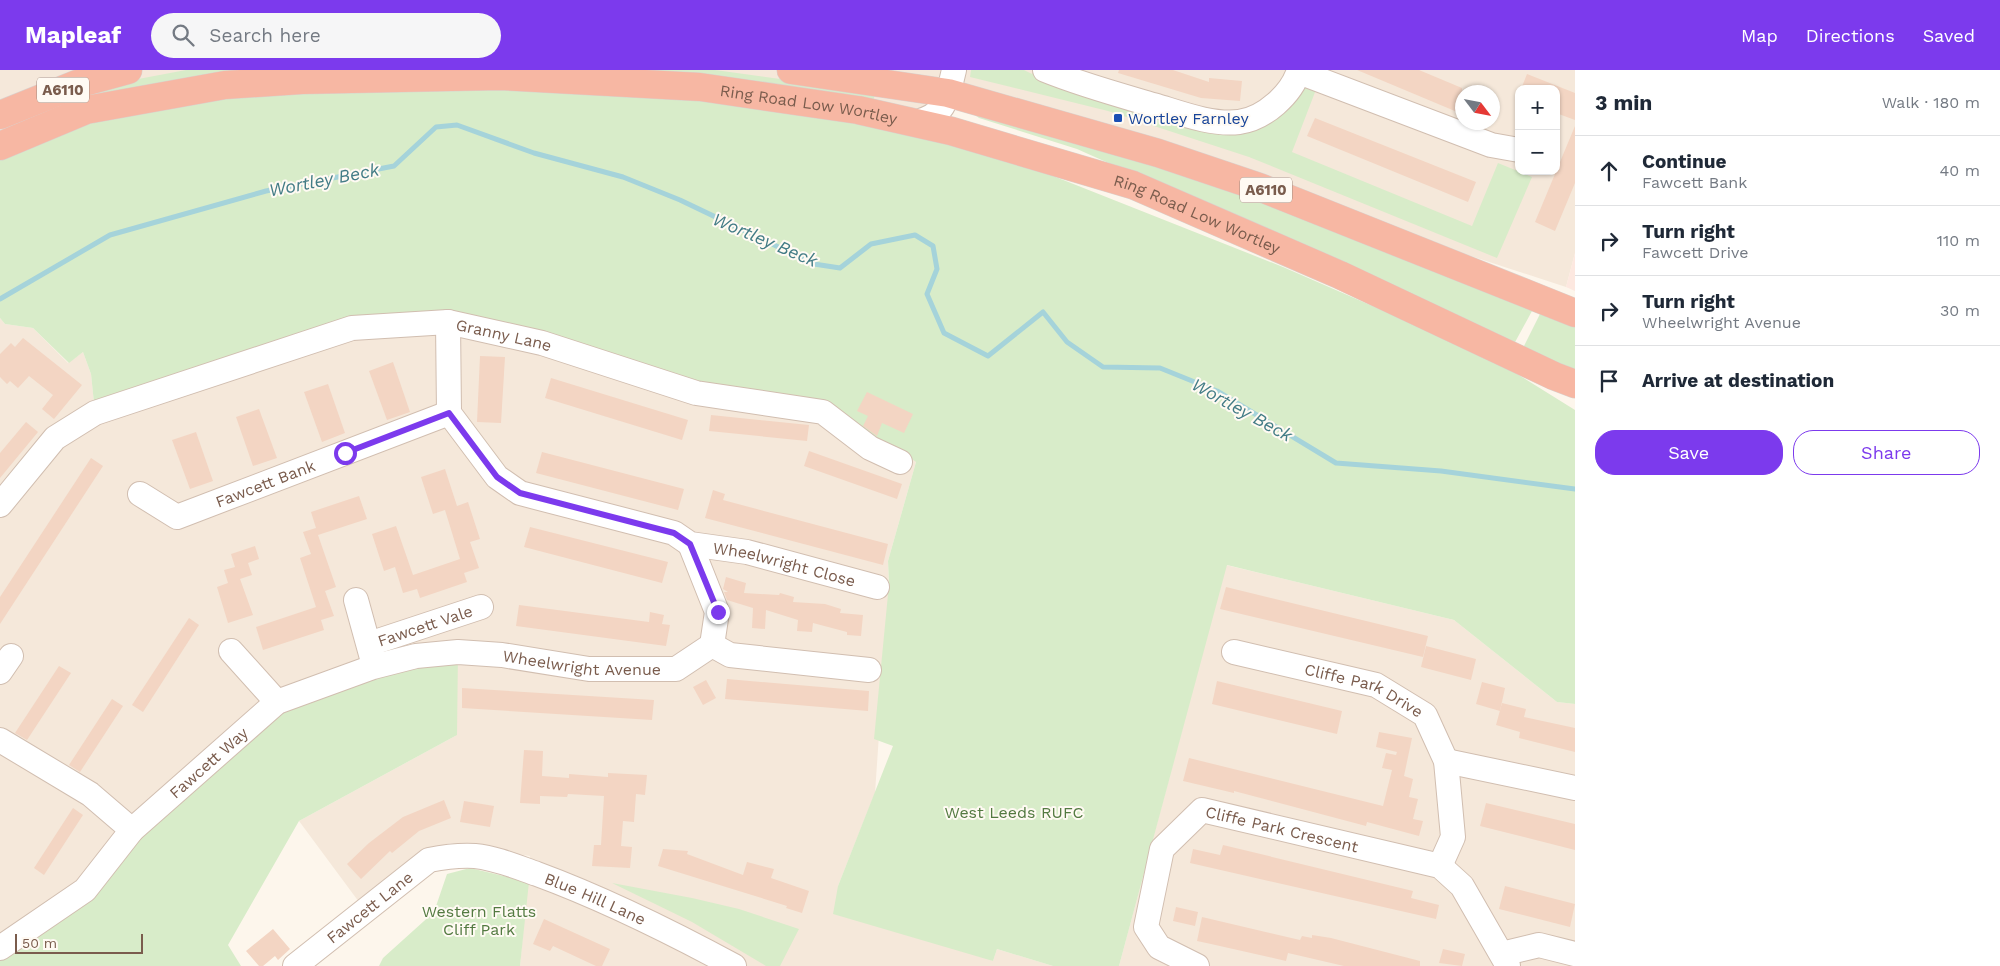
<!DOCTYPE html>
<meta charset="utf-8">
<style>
body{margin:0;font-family:"Work Sans",sans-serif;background:#f6f6f7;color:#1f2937}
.controls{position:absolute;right:15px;top:15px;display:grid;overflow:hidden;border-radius:10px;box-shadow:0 1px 4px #0004}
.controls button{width:45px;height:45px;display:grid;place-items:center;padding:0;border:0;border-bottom:1px solid #e0e1e3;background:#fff;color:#1f2937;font:25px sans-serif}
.compass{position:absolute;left:1455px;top:15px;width:45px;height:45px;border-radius:50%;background:#fff;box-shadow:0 1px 4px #0004;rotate:122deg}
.scale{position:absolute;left:15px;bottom:12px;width:128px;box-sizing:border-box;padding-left:5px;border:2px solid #7a5c4d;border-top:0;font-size:14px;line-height:18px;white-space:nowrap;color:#7a5c4d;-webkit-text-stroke:4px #fffaf3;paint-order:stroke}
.stop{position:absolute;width:15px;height:15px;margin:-11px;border:4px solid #7c3aed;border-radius:50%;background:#fff}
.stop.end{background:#7c3aed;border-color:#fff;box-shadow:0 1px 5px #0008}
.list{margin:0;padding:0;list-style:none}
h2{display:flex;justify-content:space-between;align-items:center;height:65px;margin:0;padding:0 20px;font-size:21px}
h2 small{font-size:16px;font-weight:400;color:#747a83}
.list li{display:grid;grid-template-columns:32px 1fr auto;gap:15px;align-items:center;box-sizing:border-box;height:70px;padding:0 20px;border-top:1px solid #e0e1e3}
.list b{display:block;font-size:19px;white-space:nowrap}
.list p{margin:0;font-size:16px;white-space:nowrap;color:#747a83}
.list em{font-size:16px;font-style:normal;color:#747a83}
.actions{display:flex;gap:10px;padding:15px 20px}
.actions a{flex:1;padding:11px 0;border:1px solid #7c3aed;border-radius:20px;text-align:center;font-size:18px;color:#7c3aed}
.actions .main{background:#7c3aed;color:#fff}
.icon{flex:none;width:28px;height:28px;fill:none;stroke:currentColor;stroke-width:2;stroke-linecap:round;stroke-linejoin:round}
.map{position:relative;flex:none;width:1575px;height:896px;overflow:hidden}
header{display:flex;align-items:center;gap:30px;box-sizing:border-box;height:70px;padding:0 25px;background:#7c3aed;color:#fff}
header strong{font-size:24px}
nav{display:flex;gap:28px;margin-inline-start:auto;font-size:18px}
.search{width:350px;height:45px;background:#f6f6f7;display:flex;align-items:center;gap:12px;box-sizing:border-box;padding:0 18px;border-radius:28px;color:#747a83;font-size:19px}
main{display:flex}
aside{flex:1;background:#fff}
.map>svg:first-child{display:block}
.residential{fill:#f5e8da;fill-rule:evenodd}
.commercial{fill:#fde8e0}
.green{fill:#d8ecc9}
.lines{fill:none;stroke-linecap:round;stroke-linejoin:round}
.stream{stroke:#a5d3da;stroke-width:5}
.building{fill:#f3d5c3}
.minor-casing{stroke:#d1beb0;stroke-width:26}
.highway-casing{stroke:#dad1cd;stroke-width:29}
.minor{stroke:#fff;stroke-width:24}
.highway{stroke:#f7b7a3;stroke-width:28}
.route{stroke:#7c3aed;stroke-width:6}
.transit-dot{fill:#1a4fb4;stroke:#fffaf3;stroke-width:2}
.labels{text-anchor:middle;stroke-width:4;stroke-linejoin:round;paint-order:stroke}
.shield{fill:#fffaf3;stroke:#a28b7f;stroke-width:1}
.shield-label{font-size:15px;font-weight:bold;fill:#7a5c4d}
.street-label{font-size:16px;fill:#7a5c4d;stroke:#fffaf3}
.transit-label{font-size:16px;fill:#164399;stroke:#fffaf3;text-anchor:start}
.park-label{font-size:16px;fill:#537a41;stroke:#fffaf3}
.water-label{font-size:18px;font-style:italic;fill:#437c86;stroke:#fffaf3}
</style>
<header>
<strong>Mapleaf</strong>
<div class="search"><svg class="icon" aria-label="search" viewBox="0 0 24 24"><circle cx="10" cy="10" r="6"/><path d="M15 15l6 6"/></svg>Search here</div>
<nav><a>Map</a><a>Directions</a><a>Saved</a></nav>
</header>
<main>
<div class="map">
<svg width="1575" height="896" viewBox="0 0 1575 896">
<rect width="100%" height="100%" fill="#fdf6ec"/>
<!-- residential -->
<g class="residential">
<path d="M0,0H1575V183L1566,217L1259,117L949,23L940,41L0,81ZM1519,19H1556V101H1519ZM1462,22H1492V52H1462Z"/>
<path d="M0,248L5,254L33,258L68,293L83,282L91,304L95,343L352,258L867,300L916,392L888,491L889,519L875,723L838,816L993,891L997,879L1053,896H520L530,786L450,773L422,781L359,832L299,751L457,665L85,820L0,878Z"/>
<path d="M1226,495L1454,550L1557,632L1575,634V896H1119Z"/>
</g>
<!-- commercial -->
<path class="commercial" d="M1575,183V221L1566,217Z"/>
<!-- green -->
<g class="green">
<path d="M186,0H282L84,31L83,24L133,10Z"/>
<path d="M611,0H715L875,22L873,34Z"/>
<path d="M971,0H1024L1032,4L1034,1L1221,61L1304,16L1317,17L1292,82L1472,156L1498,93L1532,107L1497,188L1249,87L1108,41L970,7Z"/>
<path d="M500,6L917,52L1283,197L1407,251L1514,302L1575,340V634L1557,632L1454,550L1227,495L1119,896H1053L997,879L993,891L833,844L838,816L893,676L874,669L889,514L888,491L916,392L900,380L823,342L482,261L352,258L95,343L91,304L83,282L69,293L33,258L5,254L0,248V81L86,40Z"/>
<path d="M971,42L1197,104L1348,162L1532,241L1514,274L1077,79L979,48Z"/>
<path d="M1540,244L1575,254V302L1523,278Z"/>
<path d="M458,582L457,665L299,751L228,875L241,896H0V878L85,820L277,632Z"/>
<path d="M470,798L529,812L520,896H379L383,888L434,842L447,804Z"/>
<path d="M612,813L692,828L739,839L799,859L780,896H766L692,852Z"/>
</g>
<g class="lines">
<!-- stream -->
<path class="stream" d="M0,229L110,165L266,121L394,96L436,57L457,55L534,83L623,107L680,130L814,194L840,198L871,174L915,165L933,176L937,199L927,224L944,263L988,286L1043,242L1067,272L1103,297L1160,298L1217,321L1336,393L1441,401L1575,419"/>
</g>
<!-- building -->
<g class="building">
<path d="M1119,0H1173L1209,12V8L1242,11L1240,31L1201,28L1118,3Z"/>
<path d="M1357,0H1419L1462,18V44Z"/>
<path d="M1527,4L1575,23V50L1556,43V19H1521Z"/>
<path d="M1315,48L1476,112L1468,132L1307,66Z"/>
<path d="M1575,56V113L1555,161L1535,152Z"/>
<path d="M23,268L82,315L54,349L42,339L53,325L29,306L18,318L10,311L7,314L0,307V284L11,273L15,277Z"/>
<path d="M480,286L505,287L501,353L477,352Z"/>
<path d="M393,292L410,342L387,350L369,301Z"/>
<path d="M551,308L688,350L682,370L545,328Z"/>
<path d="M328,314L345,363L322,372L304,322Z"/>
<path d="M867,322L913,344L904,363L882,353L877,366L863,356L868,346L857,341Z"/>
<path d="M259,339L277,388L253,396L236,347Z"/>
<path d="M711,345L809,355L807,371L709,361Z"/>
<path d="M26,352L38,362L0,408V383Z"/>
<path d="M196,362L213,411L190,419L172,370Z"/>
<path d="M809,381L902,414L897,429L804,396Z"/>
<path d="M542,382L684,419L678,440L536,403Z"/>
<path d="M91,388L103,396L0,554V527Z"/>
<path d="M445,399L457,436L468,432L480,469L470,472L479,498L464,503L467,512L420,528L417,519L403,523L395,497L384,501L372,464L396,456L413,505L460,489L445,440L433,444L421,407Z"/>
<path d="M713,420L725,424L723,430L888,474L883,495L705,448Z"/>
<path d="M359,426L367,449L318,465L336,517L325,521L334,546L321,550L324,560L263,580L256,557L316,537L300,488L311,484L303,462L316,458L311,442Z"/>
<path d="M530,457L668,492L662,513L524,477Z"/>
<path d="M255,476L259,489L248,493L252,505L240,509L253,545L228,553L217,517L228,513L224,500L235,497L231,484Z"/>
<path d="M726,507L746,513L744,523L779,525L780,523L794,527L793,532L825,534L841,539L840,543L863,545L861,566L847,565V562L813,553L812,562L797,561L798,550L766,540L765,559L752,558L753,538L727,530L724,522H728L723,519Z"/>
<path d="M1226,517L1428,566L1423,587L1220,539Z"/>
<path d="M519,535L649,552L650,542L664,545L662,554L670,555L666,576L516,556Z"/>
<path d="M189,548L199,555L143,642L132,635Z"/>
<path d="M1426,576L1476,589L1471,610L1421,597Z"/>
<path d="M59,596L71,603L27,670L15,663Z"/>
<path d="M727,609L869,621L868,641L725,629Z"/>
<path d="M706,610L716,628L703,635L693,617Z"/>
<path d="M1217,611L1342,641L1337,664L1212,634Z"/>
<path d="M1482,612L1505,618L1500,641L1476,634Z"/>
<path d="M462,618L654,630L652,650L462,638Z"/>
<path d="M112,629L123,636L80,702L69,695Z"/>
<path d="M1502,633L1526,639L1524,647L1575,658V682L1519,668L1520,662L1496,655Z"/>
<path d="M1379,662L1412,668L1404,706L1413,709L1409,727L1418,729L1413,749L1423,751L1419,766L1367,752L1366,756L1234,721V723L1183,711L1189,688L1383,736L1392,700L1382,698L1386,683L1396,685L1397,682L1376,677Z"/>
<path d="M524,680L543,681L542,706L569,708V704L608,707V703L647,705L645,725L636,724L634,752L623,751L621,776L632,777L630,798L592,796L594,775H601L604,726L568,724L567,727L540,726V734L520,733Z"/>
<path d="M444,730L451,748L419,761L392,783L390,781L361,809L347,794L369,773L403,747Z"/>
<path d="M464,731L494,736L490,757L460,752Z"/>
<path d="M1486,733L1575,754V780L1480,756Z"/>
<path d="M73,738L83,745L44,805L34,798Z"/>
<path d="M1223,775L1413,821L1411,828L1439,835L1436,849L1190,793L1193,779L1220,785Z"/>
<path d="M663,779L688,781L687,784L743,805L747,792L774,799L771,808L809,821L802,843L786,838L787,836L658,796Z"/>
<path d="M1505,816L1575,834L1570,857L1499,839Z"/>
<path d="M1176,837L1198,842L1195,856L1173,851Z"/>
<path d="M1202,847L1300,870L1302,866L1312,868V865L1331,868L1420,891V896H1344L1288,883L1286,891L1211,874L1197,871Z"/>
<path d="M544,849L610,879L602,896H596L553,876L550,881L533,874Z"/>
<path d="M273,859L290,879L278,890L275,886L263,896H259L246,881Z"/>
<path d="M1443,879L1465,884L1462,896L1439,893Z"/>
</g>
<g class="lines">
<!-- minor casing -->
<g class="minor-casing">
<g id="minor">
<path d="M1045,0C1082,15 1119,25 1157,36C1183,44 1212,55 1239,52C1264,49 1292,24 1299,0"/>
<path d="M1299,2L1491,75L1519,80"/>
<path d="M917,52C947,44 947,28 954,0"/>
<path id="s1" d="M448,252L449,343L497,407L520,423L674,463L690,474L747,482L877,517"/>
<path id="s2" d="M140,424L177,447L449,343"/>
<path id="s3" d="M0,435L55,368L95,343L352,258L448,252L542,273L696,323L823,342L870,378L900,392"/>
<path d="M356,530L372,588"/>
<path id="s4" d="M369,574L481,537"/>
<path d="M712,575L730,585L869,600"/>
<path d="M231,581L277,632"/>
<path id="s5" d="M1234,582L1376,615L1425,645L1446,691L1453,767L1440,796"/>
<path d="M0,602L11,586"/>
<path d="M0,670L90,724L132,760"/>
<path d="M1446,691L1575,718"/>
<path id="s6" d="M0,878L85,820L132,760L277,632L373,597L416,586L458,582L502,585L589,599H676L712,575L717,542L690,474"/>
<path d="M1502,884L1539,875L1575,884"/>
<path id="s7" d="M295,896L429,790C444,787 459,785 475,786C496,788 517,797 537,804C605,829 671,862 734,896"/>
<path id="s8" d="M1197,896L1159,877L1146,857L1162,779L1202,740L1440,796L1462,816L1508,896"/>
</g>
</g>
<!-- highway casing -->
<g class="highway-casing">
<g id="highway">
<path d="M791,0L948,23L1158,83L1259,117L1575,243"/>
<path d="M0,45L77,14L128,0"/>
<path id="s9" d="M0,76L86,40L225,15L302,10L500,6L700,17L858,40L951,61L1133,115L1340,205L1554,306L1575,314"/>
</g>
</g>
<!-- minor -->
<use href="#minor" class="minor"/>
<!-- highway -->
<use href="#highway" class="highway"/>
</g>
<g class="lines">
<!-- route -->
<path class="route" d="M345,383L449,343L497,407L520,423L674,463L690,474L718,542"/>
</g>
<!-- markers -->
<rect class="transit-dot" x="1113" y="43" width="10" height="10" rx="2.5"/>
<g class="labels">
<!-- shield labels -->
<g class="shield">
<rect x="37" y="7.5" width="52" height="25" rx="4"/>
<rect x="1240" y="107.5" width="52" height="25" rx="4"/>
</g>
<g class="shield-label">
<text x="63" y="25">A6110</text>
<text x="1266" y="125">A6110</text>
</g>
<!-- street labels -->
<g class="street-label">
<text dy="6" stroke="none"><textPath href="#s9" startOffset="820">Ring Road Low Wortley</textPath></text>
<text dy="6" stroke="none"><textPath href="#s9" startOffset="1225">Ring Road Low Wortley</textPath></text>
<text dy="6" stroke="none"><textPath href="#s3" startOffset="558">Granny Lane</textPath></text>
<text dy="6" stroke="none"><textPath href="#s2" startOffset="138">Fawcett Bank</textPath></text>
<text dy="6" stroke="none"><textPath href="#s1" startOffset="474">Wheelwright Close</textPath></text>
<text dy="6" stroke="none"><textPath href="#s4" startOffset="59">Fawcett Vale</textPath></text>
<text dy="6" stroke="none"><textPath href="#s6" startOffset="686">Wheelwright Avenue</textPath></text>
<text dy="6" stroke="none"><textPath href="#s5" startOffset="136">Cliffe Park Drive</textPath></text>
<text dy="6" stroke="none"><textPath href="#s6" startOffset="281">Fawcett Way</textPath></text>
<text dy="6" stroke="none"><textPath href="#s8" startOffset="284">Cliffe Park Crescent</textPath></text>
<text dy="6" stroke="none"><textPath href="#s7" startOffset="345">Blue Hill Lane</textPath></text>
<text dy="6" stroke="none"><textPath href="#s7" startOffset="95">Fawcett Lane</textPath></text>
</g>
<!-- transit labels -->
<g class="transit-label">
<text x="1128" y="54">Wortley Farnley</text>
</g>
<!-- park labels -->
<g class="park-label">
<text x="1014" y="748">West Leeds RUFC</text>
<text x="479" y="847">Western Flatts<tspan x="479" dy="18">Cliff Park</tspan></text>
</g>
<!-- water labels -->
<g class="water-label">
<text transform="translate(324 110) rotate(-11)" y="6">Wortley Beck</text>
<text transform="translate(765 170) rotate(23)" y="6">Wortley Beck</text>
<text transform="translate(1242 340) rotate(29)" y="6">Wortley Beck</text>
</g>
</g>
</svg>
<div class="controls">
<button>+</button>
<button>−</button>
</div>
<svg class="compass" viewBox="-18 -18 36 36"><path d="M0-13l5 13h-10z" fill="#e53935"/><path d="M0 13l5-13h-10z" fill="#747a83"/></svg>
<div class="scale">50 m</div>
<div class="stop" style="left:345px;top:383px"></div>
<div class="stop end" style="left:718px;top:542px"></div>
</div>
<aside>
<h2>3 min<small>Walk · 180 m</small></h2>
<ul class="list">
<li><svg class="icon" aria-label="ahead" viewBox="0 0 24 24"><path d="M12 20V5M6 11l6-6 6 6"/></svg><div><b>Continue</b><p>Fawcett Bank</p></div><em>40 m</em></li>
<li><svg class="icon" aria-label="right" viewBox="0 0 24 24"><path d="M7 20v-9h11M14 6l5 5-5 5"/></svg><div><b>Turn right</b><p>Fawcett Drive</p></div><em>110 m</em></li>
<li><svg class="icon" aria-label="right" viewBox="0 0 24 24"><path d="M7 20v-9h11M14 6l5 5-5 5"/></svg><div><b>Turn right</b><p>Wheelwright Avenue</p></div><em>30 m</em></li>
<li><svg class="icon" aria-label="arrive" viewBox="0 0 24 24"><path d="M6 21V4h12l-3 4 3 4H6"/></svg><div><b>Arrive at destination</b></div></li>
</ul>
<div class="actions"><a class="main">Save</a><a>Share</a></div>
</aside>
</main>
